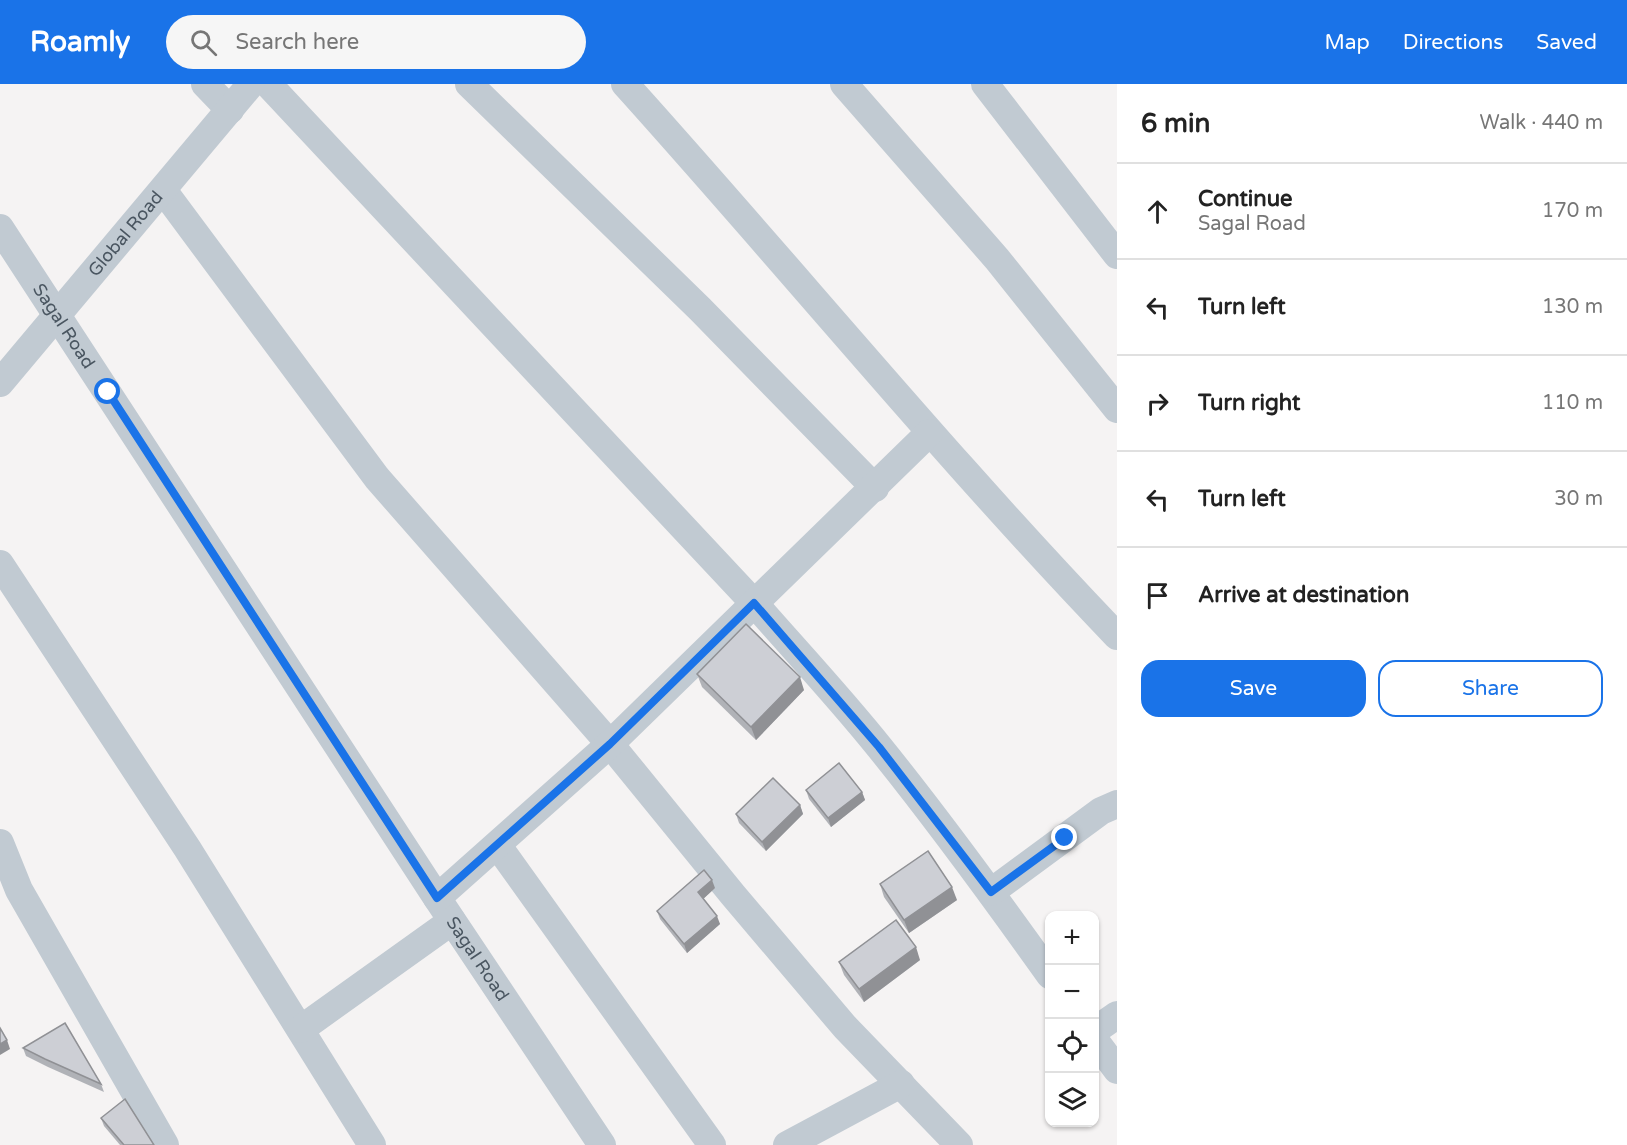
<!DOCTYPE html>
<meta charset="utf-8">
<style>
body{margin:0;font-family:"Varela Round",sans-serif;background:#f6f6f6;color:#222}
.controls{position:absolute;right:18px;bottom:18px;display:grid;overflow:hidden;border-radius:12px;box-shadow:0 2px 4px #0004}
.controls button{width:54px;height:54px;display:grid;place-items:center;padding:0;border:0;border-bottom:2px solid #e0e0e0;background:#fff;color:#222;font:30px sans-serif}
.stop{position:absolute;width:18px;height:18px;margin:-14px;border:4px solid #1a73e8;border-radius:50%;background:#fff}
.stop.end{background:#1a73e8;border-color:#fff;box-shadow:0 2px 6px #0008}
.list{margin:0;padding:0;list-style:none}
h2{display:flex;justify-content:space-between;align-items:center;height:78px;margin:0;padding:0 24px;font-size:26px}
h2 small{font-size:20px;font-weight:400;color:#767676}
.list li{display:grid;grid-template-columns:39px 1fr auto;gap:18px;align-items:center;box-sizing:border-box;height:96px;padding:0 24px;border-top:2px solid #e0e0e0}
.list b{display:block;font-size:22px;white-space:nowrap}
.list p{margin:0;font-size:20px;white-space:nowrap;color:#767676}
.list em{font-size:20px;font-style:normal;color:#767676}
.actions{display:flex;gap:12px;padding:18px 24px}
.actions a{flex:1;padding:14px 0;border:2px solid #1a73e8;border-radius:18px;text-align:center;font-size:21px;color:#1a73e8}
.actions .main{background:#1a73e8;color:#fff}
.icon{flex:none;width:33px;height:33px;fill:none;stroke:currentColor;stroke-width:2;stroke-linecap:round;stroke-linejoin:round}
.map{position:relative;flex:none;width:1117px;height:1061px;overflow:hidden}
header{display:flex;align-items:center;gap:36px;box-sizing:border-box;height:84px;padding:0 30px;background:#1a73e8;color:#fff}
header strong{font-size:28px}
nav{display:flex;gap:33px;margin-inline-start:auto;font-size:21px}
.search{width:420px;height:54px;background:#f6f6f6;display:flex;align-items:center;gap:15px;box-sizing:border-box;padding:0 21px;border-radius:33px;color:#767676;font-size:22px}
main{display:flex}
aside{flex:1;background:#fff}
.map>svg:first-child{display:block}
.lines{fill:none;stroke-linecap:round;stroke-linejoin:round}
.minor{stroke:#c1cad2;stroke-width:28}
.wall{fill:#b0b2b7}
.shaded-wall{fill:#909195}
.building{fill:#cdcfd5;stroke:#909195;stroke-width:1.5}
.route{stroke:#1a73e8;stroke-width:8}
.labels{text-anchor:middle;stroke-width:4.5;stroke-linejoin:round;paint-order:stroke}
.street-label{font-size:18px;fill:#4a5661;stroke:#fff}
</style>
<header>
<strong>Roamly</strong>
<div class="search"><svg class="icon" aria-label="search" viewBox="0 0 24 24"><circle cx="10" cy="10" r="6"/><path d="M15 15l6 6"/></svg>Search here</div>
<nav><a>Map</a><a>Directions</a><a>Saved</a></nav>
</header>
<main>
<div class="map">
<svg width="1117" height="1061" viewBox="0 0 1117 1061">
<rect width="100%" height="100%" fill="#f5f3f3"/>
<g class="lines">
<!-- minor -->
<g class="minor">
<path d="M205,0L230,26"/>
<path d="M268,0L754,519C796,567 840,614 880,664C939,737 995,814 1050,891"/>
<path d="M469,0L700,225L875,404"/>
<path d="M625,0C790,183 946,374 1117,552"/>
<path d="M844,0L997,175L1117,325"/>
<path d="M985,0L1117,171"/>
<path d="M163,106L377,394L610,660L733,811L845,943L959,1061"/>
<path id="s1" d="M0,144L437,814L602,1061"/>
<path id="s2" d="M0,299L251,0"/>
<path d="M0,480L187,764L372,1061"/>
<path d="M0,759L19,806L165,1061"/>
<path d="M498,762L712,1061"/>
<path d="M991,808L1101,727L1117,720"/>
<path d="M437,814L610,660L929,349"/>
<path d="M301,945L452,837"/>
<path d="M1094,947L1117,931"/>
<path d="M1094,955L1117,986"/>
<path d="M787,1061L901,1000"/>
</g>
</g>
<!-- wall -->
<g class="wall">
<path d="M697,590L804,606L756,656L702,603Z"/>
<path d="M806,706L862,708L865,716L831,743L809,715Z"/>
<path d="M800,721L803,730L766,767L739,739L736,730Z"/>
<path d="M880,800L957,816L909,849L884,813Z"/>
<path d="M715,804L703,815L720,840L687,869L660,835L657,827Z"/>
<path d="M920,876L864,918L844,891L839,878Z"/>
<path d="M23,964L101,1000L104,1008L48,983L26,972Z"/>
<path d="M101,1034L154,1061H120L104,1042Z"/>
</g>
<!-- shaded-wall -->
<g class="shaded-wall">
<path d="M800,593L804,606L756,656L751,643Z"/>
<path d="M862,708L865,716L831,743L828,734Z"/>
<path d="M800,721L803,730L766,767L762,758Z"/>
<path d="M712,796L715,804L701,817L698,808Z"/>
<path d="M952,803L957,816L909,849L904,836Z"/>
<path d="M717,832L720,840L687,869L684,860Z"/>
<path d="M916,863L920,876L864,918L859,905Z"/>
<path d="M7,956L10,965L0,971V960Z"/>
</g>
<!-- building -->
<g class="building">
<path d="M746,540L800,593L751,643L697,590Z"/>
<path d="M839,679L862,708L828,734L806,706Z"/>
<path d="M773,694L800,721L762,758L736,730Z"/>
<path d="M928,767L952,803L904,836L880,800Z"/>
<path d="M704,786L712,796L698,808L717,832L684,860L657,827Z"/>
<path d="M896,836L916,863L859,905L839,878Z"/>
<path d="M65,939L101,1000L45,975L23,964Z"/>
<path d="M0,944L7,956L0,960Z"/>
<path d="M125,1015L154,1061H124L101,1034Z"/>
</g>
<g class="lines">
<!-- route -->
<path class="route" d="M108,308L437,814L610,660L754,519L879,663L991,808L1065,754"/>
</g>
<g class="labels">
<!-- street labels -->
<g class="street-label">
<text dy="6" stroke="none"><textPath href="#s2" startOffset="195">Global Road</textPath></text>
<text dy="6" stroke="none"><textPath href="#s1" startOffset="117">Sagal Road</textPath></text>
<text dy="6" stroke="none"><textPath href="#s1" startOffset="873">Sagal Road</textPath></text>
</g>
</g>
</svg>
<div class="controls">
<button>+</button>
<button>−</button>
<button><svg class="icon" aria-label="locate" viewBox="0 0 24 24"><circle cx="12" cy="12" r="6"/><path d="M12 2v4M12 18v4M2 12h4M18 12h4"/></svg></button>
<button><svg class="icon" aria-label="layers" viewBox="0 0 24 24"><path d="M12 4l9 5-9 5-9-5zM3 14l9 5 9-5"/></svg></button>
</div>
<div class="stop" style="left:108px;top:308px"></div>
<div class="stop end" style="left:1065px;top:754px"></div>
</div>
<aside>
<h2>6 min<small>Walk · 440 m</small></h2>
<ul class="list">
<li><svg class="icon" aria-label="ahead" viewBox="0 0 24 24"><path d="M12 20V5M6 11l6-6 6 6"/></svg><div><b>Continue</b><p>Sagal Road</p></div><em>170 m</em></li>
<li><svg class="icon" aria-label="left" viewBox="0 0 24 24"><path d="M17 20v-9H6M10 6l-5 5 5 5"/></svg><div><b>Turn left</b></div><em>130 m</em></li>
<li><svg class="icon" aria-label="right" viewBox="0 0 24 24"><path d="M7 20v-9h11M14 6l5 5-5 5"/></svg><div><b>Turn right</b></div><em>110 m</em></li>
<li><svg class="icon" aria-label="left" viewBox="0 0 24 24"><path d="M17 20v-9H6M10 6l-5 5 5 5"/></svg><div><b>Turn left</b></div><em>30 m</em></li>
<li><svg class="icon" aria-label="arrive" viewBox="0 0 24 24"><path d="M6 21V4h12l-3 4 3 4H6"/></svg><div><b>Arrive at destination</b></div></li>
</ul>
<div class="actions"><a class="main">Save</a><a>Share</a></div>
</aside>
</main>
